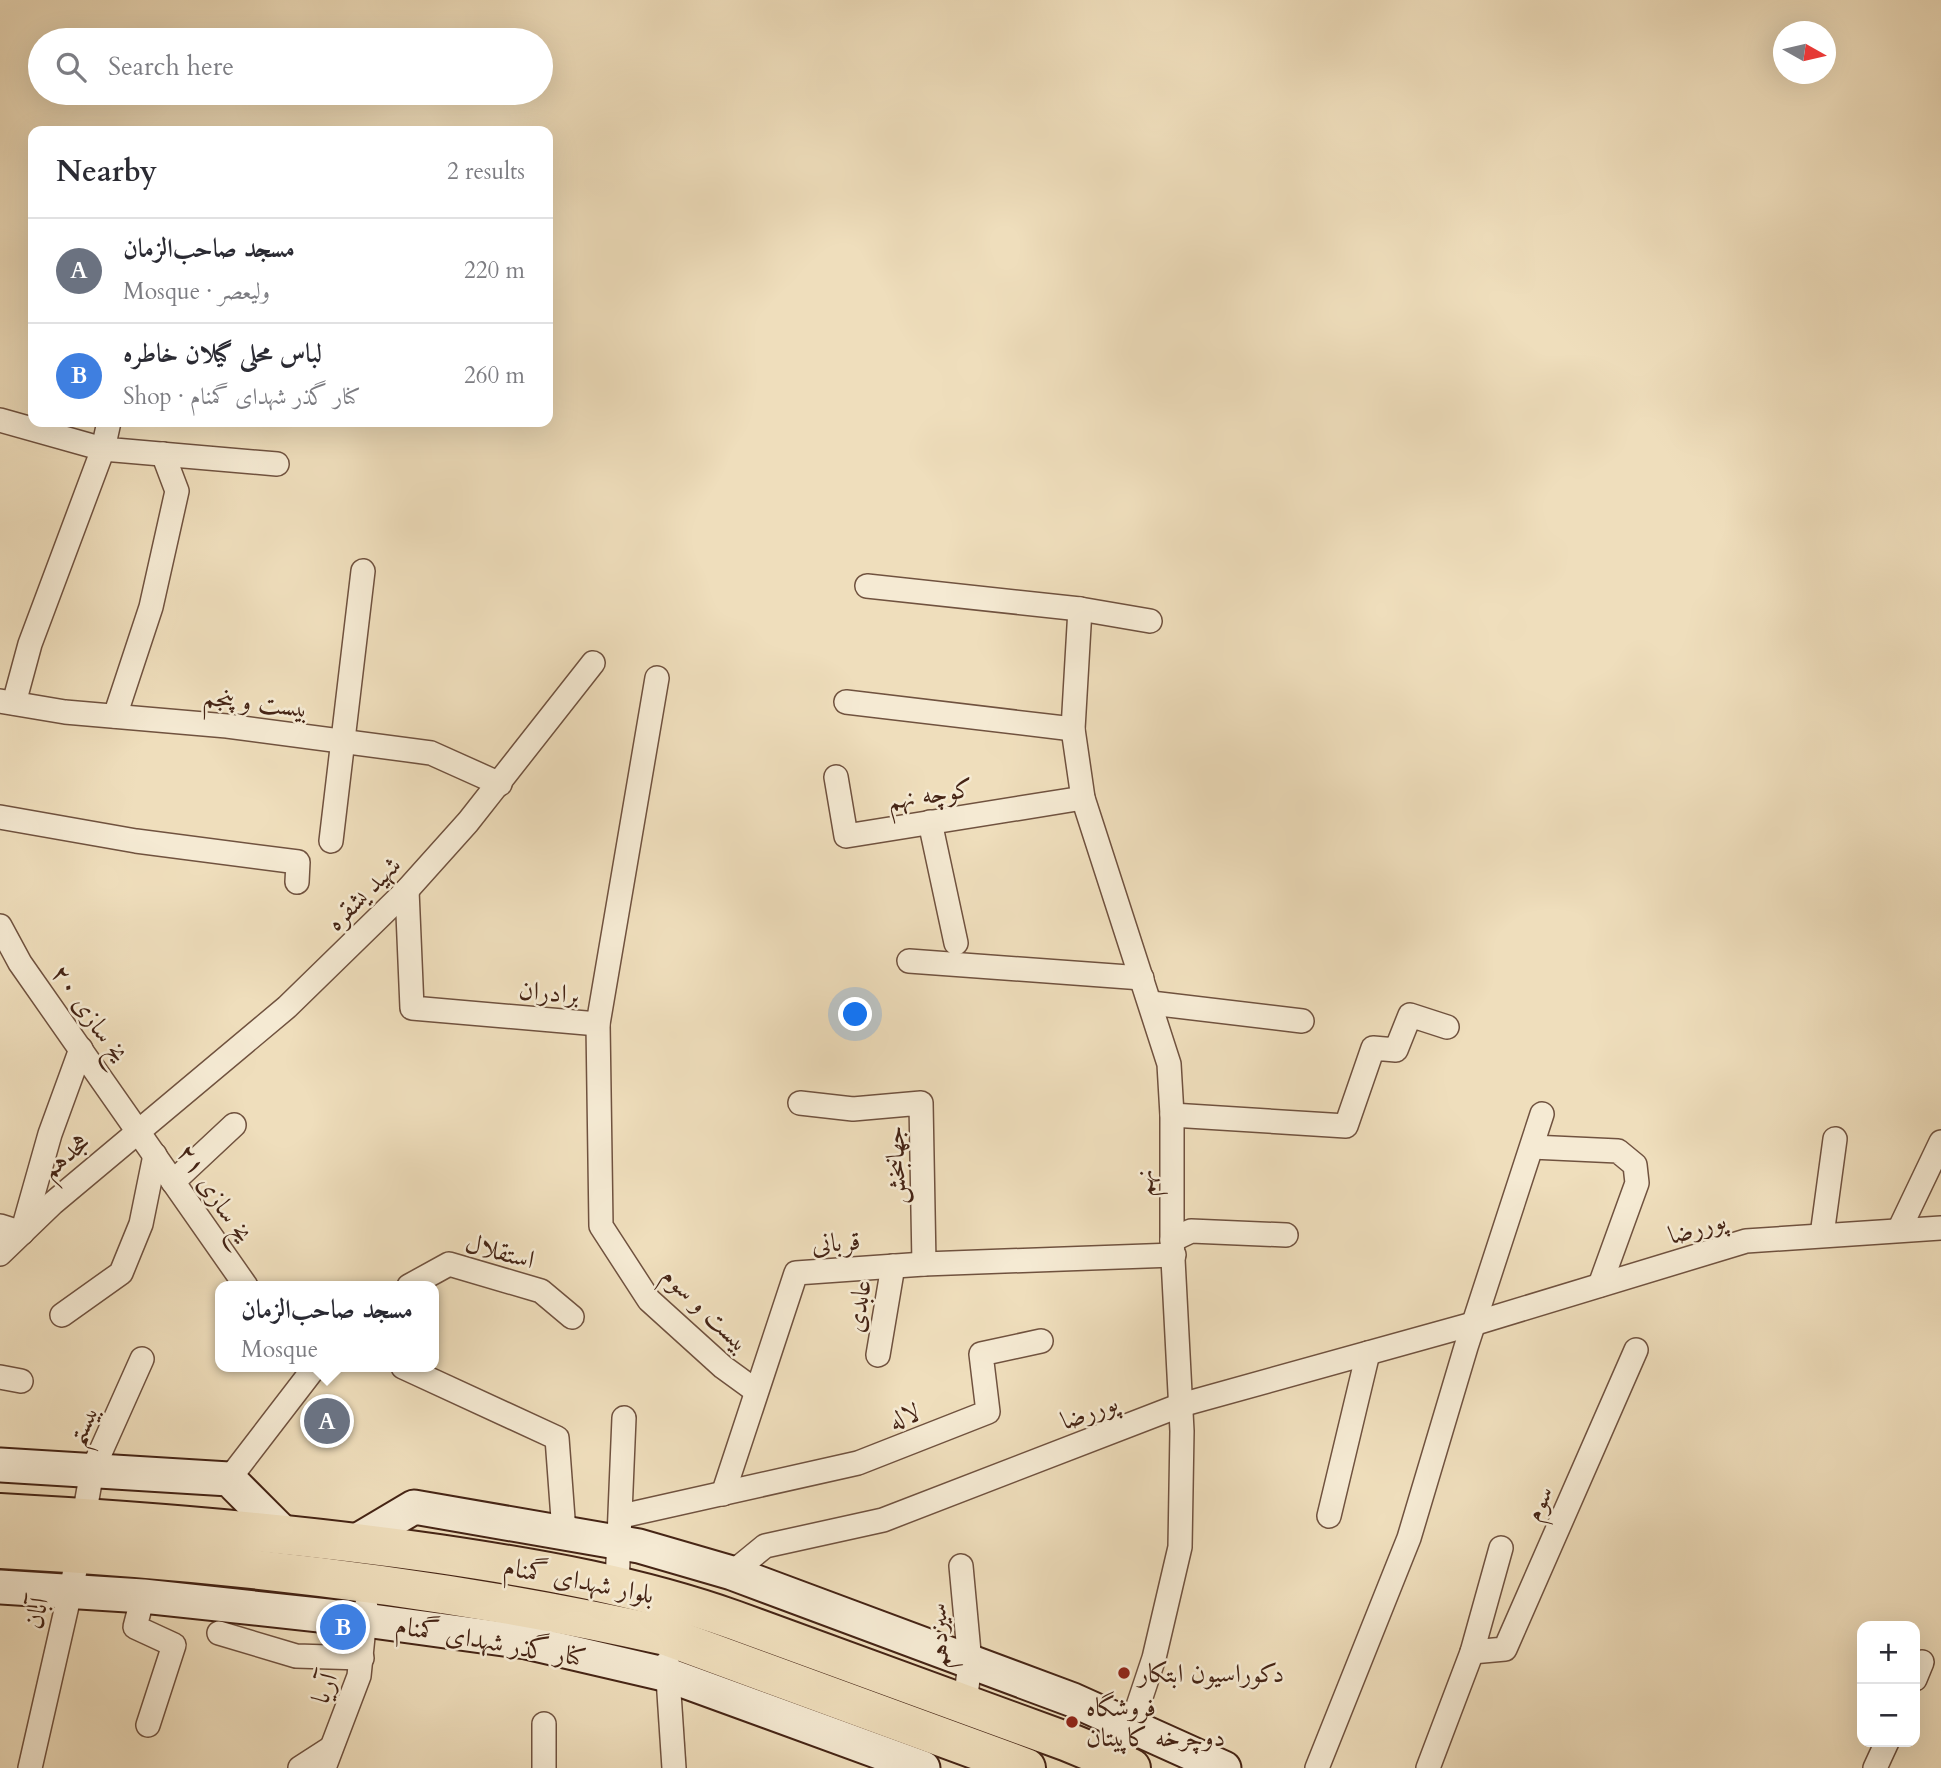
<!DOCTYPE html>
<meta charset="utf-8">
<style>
body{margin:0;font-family:Cardo,Amiri,serif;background:#f2f2f3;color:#2b2b33}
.controls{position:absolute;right:21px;bottom:21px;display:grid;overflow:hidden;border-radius:14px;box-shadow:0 7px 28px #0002}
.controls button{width:63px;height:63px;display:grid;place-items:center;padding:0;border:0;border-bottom:2px solid #e1e1e2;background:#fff;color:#2b2b33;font:35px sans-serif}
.compass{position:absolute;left:1773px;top:21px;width:63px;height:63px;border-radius:50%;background:#fff;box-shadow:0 7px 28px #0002;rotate:98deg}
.you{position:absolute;left:856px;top:1015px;width:24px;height:24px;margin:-18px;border:5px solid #fff;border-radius:50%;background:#1a73e8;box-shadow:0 0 0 10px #1a73e833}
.badge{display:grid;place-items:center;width:46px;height:46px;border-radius:50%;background:#8f2418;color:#fff;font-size:23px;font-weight:700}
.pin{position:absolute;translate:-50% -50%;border:4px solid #fff;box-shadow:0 2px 7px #0006}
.popup{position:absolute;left:215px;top:1281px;width:224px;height:91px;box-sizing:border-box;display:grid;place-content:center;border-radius:14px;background:#fff;filter:drop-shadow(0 2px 5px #0005);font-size:23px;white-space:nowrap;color:#7c7c81}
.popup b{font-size:26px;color:#2b2b33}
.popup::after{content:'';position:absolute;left:50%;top:100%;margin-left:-14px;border:14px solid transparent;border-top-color:#fff}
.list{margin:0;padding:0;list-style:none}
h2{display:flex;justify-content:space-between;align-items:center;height:91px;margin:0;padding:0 28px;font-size:30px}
h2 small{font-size:23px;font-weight:400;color:#7c7c81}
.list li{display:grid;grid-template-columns:46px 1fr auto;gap:21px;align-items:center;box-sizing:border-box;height:105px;padding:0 28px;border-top:2px solid #e1e1e2}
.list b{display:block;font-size:26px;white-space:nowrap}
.list p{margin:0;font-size:23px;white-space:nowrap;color:#7c7c81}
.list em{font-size:23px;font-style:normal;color:#7c7c81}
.icon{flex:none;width:38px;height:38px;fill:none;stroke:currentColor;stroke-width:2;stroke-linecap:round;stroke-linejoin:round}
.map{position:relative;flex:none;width:1941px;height:1768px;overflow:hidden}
.search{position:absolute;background:#fff;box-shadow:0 7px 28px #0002;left:28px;top:28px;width:525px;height:77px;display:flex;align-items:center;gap:18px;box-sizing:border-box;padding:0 24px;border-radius:38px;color:#7c7c81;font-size:26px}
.panel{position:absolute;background:#fff;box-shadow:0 7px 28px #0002;left:28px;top:126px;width:525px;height:301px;border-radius:14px}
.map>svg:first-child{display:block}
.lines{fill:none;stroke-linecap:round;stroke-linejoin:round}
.street-casing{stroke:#70523f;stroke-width:26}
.secondary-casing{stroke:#452415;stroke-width:37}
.highway-casing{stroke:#452415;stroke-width:42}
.street{stroke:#f5ead3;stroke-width:23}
.secondary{stroke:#f5ead3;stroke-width:33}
.highway{stroke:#efdebc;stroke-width:38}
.poi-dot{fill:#8f2418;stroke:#f5ead3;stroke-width:2.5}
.labels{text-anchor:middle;stroke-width:5;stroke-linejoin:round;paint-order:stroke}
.street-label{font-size:26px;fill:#452415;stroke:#f5ead3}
.poi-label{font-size:26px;fill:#452415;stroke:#f5ead3;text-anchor:start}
</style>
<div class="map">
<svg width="1941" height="1768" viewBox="0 0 1941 1768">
<rect width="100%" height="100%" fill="#efdebc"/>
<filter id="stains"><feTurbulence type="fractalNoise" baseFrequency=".00286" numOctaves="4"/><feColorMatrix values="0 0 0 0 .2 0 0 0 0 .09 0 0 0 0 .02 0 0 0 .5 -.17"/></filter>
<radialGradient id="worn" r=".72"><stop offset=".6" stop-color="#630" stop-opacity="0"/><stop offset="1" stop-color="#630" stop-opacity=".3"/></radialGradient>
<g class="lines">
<!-- street casing -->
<g class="street-casing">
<g id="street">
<path d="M0,420L103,449L30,644L14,703"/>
<path d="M109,422L103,449L277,464"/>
<path d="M867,586L1080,609L1150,621"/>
<path d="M1080,609L1073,729L1083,798L1169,1064L1172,1115V1240L1182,1431L1180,1547L1154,1658L1119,1763"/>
<path d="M657,678L598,1024L601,1226L649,1300L723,1367L756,1391"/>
<path d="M0,701L65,712L227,726L431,753L500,784"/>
<path d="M846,702L1073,729"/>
<path d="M115,716L151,607L177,491L163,454"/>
<path d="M836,777L846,836L1083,798"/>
<path d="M0,817L136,841L298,862L297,882"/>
<path d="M930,822L956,943"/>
<path d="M331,841L363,571"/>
<path d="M407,890L412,1008L598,1024"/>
<path d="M0,926L20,963L246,1286"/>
<path d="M909,961L1142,978"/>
<path d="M1151,1003L1302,1021"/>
<path d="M800,1103L853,1109L921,1103L924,1264"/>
<path d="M1172,1115L1346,1126L1373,1048L1396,1050L1410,1015L1447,1027"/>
<path d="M1532,1147L1618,1151L1635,1165L1637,1183L1600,1285"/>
<path d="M173,1182L234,1125"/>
<path d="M0,1226L22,1233L50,1134L81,1049"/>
<path d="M1899,1230L1941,1142"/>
<path d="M1822,1235L1835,1139"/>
<path d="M1172,1240L1191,1231L1286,1235"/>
<path d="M0,1254L53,1203L287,1007L407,890L468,822L593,663"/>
<path d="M409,1286L449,1264L541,1291L572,1317"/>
<path d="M62,1315L121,1273L141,1224L155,1155"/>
<path d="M878,1355L893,1266"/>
<path d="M403,1367L557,1438L564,1532"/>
<path d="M0,1377L21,1381"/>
<path d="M229,1479L315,1367"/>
<path d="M723,1494L796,1273L924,1264L1174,1255"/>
<path d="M84,1516L92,1471L142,1359"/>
<path d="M622,1516L858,1463L988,1412L981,1354L1041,1341"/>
<path d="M1329,1516L1368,1353"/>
<path d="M961,1566L970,1663L965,1703"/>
<path d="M732,1573L765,1546L883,1520L1181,1405L1476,1323L1746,1241L1941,1228"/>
<path d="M617,1585L624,1418"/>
<path d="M143,1596L135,1627L174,1645L148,1725"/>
<path d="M219,1633L296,1656L362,1658"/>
<path d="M1472,1652L1505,1649L1636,1350"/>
<path d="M667,1663L674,1768"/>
<path d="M1915,1679L1922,1662"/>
<path d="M30,1768L79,1553"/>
<path d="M300,1768L331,1748"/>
<path d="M324,1768L359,1676L366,1607"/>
<path d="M544,1768V1724"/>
<path d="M1317,1768L1409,1538L1466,1347L1542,1114"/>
<path d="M1428,1768L1472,1652L1501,1548"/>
<path d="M1875,1768L1887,1742"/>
</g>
</g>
<!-- secondary casing -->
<g class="secondary-casing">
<g id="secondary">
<path d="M0,1465L229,1479L283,1533"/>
<path d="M355,1542L414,1507L639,1546L732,1573L1073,1700L1224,1768"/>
<path d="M0,1587L143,1596L365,1620L526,1642L668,1675L923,1768"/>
</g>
</g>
<!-- highway casing -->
<g class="highway-casing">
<g id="highway">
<path d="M0,1513C147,1521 293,1533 439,1554C540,1569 638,1586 734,1620L1068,1742L1131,1768"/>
<path d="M0,1549C223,1561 447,1587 666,1636L1026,1768"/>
</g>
</g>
<!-- street -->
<use href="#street" class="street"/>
<!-- secondary -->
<use href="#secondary" class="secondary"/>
<!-- highway -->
<use href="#highway" class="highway"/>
</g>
<!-- markers -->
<g class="poi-dot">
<circle cx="1124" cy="1673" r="7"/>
<circle cx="1072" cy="1722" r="7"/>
</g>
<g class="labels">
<!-- street labels -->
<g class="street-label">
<text transform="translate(256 702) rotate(7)" y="9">بیست و پنجم</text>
<text transform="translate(930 794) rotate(-9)" y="9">کوچه نهم</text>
<text transform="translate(363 893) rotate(-45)" y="9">شهید یشقره</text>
<text transform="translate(549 992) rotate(5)" y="9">برادران</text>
<text transform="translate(90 1013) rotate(55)" y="9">یخ سازی ۲۰</text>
<text transform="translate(65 1155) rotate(-40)" y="9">هجدهم</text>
<text transform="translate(895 1165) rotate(-91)" y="9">جهانبخش</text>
<text transform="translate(1144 1183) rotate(-90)" y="9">نهم</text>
<text transform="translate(215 1193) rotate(56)" y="9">یخ سازی ۲۱</text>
<text transform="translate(1697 1227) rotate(-17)" y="9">پوررضا</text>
<text transform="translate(836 1242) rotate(-4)" y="9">قربانی</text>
<text transform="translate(500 1251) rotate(15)" y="9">استقلال</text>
<text transform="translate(858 1306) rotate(-81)" y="9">عابدی</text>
<text transform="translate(706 1309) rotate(44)" y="9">بیست و سوم</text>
<text transform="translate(1089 1411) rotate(-21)" y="9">پوررضا</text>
<text transform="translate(904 1416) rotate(-22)" y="9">لاله</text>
<text transform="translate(82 1425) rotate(-66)" y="9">بیستم</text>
<text transform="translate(1538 1503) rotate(-66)" y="9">سوم</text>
<text transform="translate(579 1580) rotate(11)" y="9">بلوار شهدای گمنام</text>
<text transform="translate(36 1613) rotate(-77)" y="9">آبان</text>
<text transform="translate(938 1636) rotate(-92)" y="9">سیزدهم</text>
<text transform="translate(491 1641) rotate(10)" y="9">کنار گذر شهدای گمنام</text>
<text transform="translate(324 1688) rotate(-70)" y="9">آریا</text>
</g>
<!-- poi labels -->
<g class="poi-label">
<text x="1138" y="1682">دکوراسیون ابتکار</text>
<text x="1086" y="1716">فروشگاه<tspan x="1086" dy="30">دوچرخه کاپیتان</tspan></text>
</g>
</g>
<rect width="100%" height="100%" filter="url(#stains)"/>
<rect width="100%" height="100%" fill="url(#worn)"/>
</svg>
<div class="controls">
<button>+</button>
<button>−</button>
</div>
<svg class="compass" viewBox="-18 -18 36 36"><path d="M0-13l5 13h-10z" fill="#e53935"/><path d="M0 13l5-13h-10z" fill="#7c7c81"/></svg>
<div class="you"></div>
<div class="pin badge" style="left:327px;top:1421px;background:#6b7280">A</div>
<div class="popup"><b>مسجد صاحب‌الزمان</b>Mosque</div>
<div class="pin badge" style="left:343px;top:1627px;background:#3f7fe0">B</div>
<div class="search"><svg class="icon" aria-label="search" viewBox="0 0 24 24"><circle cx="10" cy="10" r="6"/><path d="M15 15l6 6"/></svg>Search here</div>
<section class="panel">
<h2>Nearby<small>2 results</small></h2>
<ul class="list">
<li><span class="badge" style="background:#6b7280">A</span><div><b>مسجد صاحب‌الزمان</b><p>Mosque · ولیعصر</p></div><em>220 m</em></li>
<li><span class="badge" style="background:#3f7fe0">B</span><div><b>لباس محلی گیلان خاطره</b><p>Shop · کنار گذر شهدای گمنام</p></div><em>260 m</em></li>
</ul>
</section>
</div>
